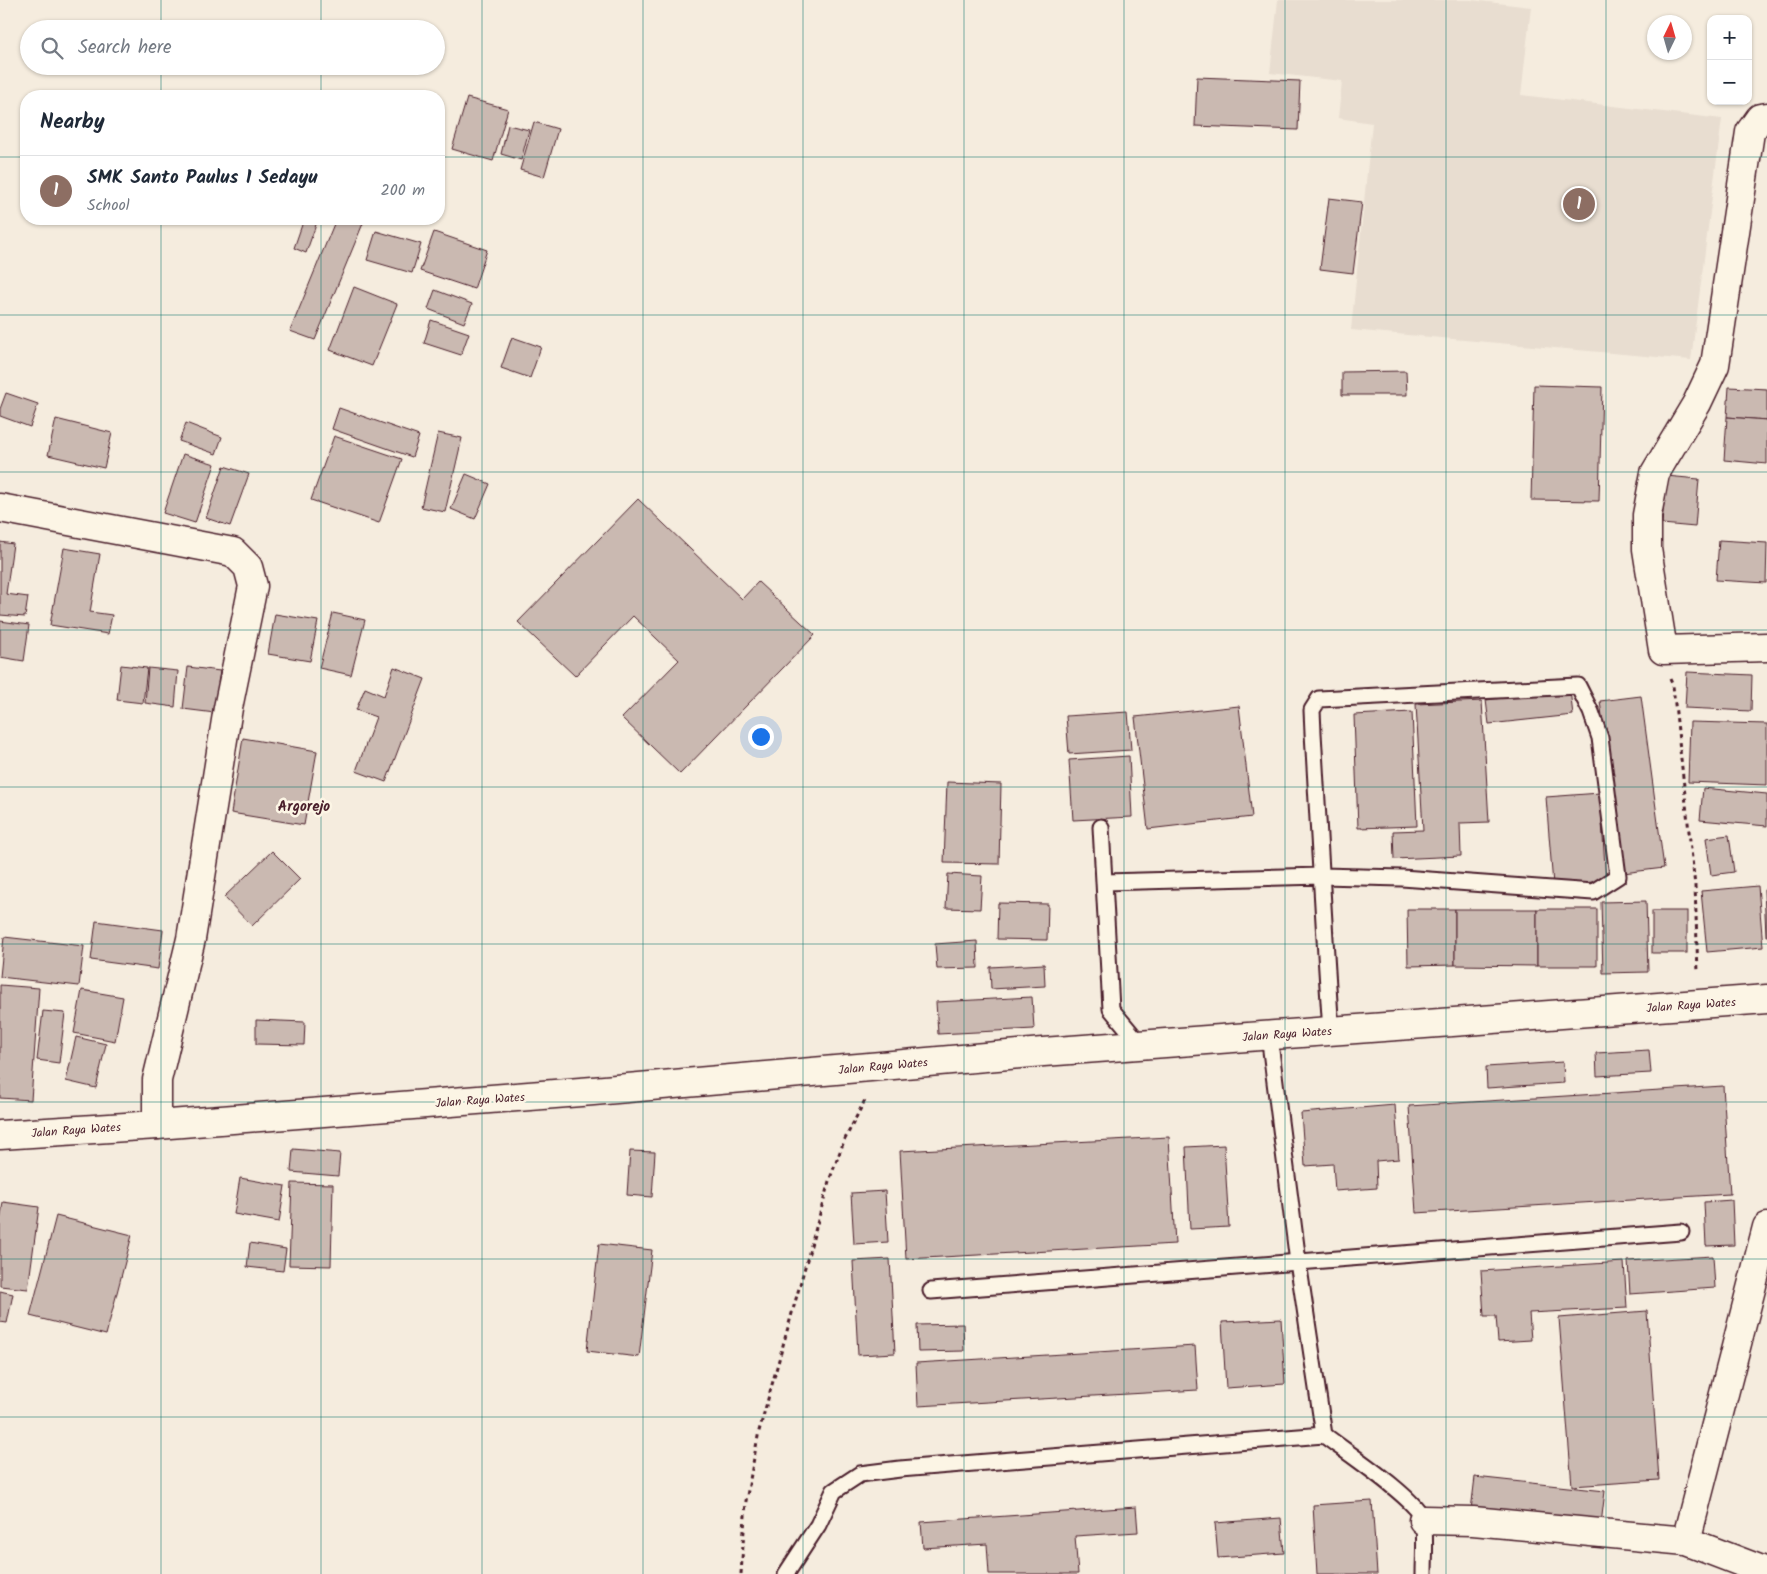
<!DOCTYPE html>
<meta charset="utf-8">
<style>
body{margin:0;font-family:Kalam,sans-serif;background:#f2f2f3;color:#1f2937}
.controls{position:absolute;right:15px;top:15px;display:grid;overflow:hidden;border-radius:10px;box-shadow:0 1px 4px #0004}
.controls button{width:45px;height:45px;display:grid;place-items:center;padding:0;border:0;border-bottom:1px solid #e0e1e3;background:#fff;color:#1f2937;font:25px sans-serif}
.compass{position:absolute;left:1647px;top:15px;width:45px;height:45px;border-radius:50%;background:#fff;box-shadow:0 1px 4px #0004;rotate:5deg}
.you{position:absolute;left:760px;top:736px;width:18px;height:18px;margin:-12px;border:4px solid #fff;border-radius:50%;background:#1a73e8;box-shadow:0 0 0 8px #1a73e833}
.badge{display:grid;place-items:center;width:32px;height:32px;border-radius:50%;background:#d93025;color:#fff;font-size:16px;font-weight:700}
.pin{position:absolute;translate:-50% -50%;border:2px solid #fff;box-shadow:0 1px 5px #0006}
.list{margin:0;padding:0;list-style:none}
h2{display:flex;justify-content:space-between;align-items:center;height:65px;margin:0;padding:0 20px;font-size:21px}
h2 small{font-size:16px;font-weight:400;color:#747a83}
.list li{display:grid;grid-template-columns:32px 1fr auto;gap:15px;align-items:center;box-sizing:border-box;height:70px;padding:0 20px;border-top:1px solid #e0e1e3}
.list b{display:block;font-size:19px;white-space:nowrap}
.list p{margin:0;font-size:16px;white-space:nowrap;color:#747a83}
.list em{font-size:16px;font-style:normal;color:#747a83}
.icon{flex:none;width:28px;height:28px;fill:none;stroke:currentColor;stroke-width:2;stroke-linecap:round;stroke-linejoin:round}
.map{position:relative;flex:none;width:1767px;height:1574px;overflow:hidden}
.search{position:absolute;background:#fff;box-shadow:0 1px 4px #0004;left:20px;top:20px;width:425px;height:55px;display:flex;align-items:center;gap:12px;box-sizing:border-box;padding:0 18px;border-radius:28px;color:#747a83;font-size:19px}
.panel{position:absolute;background:#fff;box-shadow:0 1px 4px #0004;left:20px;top:90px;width:425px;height:135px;border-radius:20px}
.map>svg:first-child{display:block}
.built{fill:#e8ddd0}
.building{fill:#cab9b1;stroke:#4a1f2b}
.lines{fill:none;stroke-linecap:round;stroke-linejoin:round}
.service-casing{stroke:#4a1f2b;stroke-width:19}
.minor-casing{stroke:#4a1f2b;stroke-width:31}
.trunk-casing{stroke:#4a1f2b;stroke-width:31}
.path{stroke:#4a1f2b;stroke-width:3;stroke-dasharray:4 4;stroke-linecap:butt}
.service{stroke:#fcf5e5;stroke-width:15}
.minor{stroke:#fcf5e5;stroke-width:28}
.trunk{stroke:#fcf5e5;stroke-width:28}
.grid{fill:none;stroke:#0f766e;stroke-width:1;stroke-opacity:0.55}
.labels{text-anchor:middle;stroke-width:5;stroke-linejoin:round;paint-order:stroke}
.street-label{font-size:12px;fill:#4a1f2b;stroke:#fcf5e5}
.quarter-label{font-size:15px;font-weight:bold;fill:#4a1f2b;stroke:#fcf5e5}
</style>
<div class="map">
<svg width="1767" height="1574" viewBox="0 0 1767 1574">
<rect width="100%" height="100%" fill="#f5ecde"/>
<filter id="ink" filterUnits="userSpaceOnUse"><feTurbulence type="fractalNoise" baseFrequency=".02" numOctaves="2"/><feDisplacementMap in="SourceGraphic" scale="10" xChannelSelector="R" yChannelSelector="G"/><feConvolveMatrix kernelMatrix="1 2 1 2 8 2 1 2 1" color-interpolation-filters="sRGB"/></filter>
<g filter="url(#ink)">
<!-- built -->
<path class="built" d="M1278,0H1471L1531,7L1521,95L1722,119L1691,360L1351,330L1372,123L1338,118L1342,81L1270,73Z"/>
<!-- building -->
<g class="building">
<path d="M1197,77L1300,81L1298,130L1195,126Z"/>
<path d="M467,98L508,109L493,161L452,149Z"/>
<path d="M534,122L558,129L544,177L520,170Z"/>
<path d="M508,125L529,130L521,160L501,154Z"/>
<path d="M1329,198L1362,202L1353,273L1320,269Z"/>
<path d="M304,219H318L306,253L294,248Z"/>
<path d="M336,219H359L364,221L315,340L290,331Z"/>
<path d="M376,231L421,244L412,273L367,260Z"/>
<path d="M434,232L487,250L474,289L420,271Z"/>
<path d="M354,287L397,304L372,366L330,350Z"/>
<path d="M435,290L472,304L464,323L428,309Z"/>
<path d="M431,320L469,333L461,355L424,343Z"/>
<path d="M512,337L541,347L530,378L501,368Z"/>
<path d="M1406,371L1407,395H1342V372Z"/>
<path d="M1534,385L1602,387L1599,501L1531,500Z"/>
<path d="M1729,387L1767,389V420L1727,417Z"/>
<path d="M6,393L38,404L30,427L0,416V409Z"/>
<path d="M339,408L419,436L412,457L332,429Z"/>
<path d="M1727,417L1767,420V464L1724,460Z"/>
<path d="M56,419L112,433L104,468L48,455Z"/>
<path d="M186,423L222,437L216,454L179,441Z"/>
<path d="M438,433L462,438L445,512L421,507Z"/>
<path d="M334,436L402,459L379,523L311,500Z"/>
<path d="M183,454L215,464L195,523L163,513Z"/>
<path d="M224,466L249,474L230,526L206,518Z"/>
<path d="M466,474L490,484L475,519L451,509Z"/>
<path d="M1666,476L1699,479L1695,527L1662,524Z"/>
<path d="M638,499L742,599L758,582L815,635L680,774L622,718L679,660L633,616L575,676L518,622Z"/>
<path d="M1719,540L1767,543L1766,583L1716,580Z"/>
<path d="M0,542L13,544L6,594L28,597L25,617L0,615Z"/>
<path d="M64,548L100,554L90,612L112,615L108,634L50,625Z"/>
<path d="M333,613L365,620L351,675L319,668Z"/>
<path d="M275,614L318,621L310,661L268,654Z"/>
<path d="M0,621L29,625L24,661L0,657Z"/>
<path d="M121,665L147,668L143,703L117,700Z"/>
<path d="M188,667L220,671L215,713L183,709Z"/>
<path d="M394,667L425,679L386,782L356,771L376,717L356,710L365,688L384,696Z"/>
<path d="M148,668L178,671L175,707L145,703Z"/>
<path d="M1687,672L1752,675L1751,711L1685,708Z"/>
<path d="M1570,690L1573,715L1489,724L1486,700Z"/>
<path d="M1641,696L1664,868L1623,873L1600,701Z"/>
<path d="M1482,701L1489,822L1460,823L1461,856L1394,859L1393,831L1423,830L1416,704Z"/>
<path d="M1239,706L1252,817L1148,829L1135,717Z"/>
<path d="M1128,712L1131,750L1069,754L1066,716Z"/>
<path d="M1412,712L1417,826L1358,828L1354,715Z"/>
<path d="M1690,722L1767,724V785L1688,782Z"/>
<path d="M243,738L317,751L304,825L231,813Z"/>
<path d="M1129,756L1132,817L1073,820L1069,760Z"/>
<path d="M947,782L1001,784L999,864L944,863Z"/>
<path d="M1703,788L1767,794V826L1700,820Z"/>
<path d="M1600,793L1606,881L1553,885L1546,797Z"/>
<path d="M1729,835L1734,872L1711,875L1706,838Z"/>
<path d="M272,851L300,879L252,926L224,897Z"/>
<path d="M948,874L982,876L980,909L946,908Z"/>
<path d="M1758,886L1763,947L1707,952L1701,891Z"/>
<path d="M1767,889V936H1766L1764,890Z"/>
<path d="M1646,901L1648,972L1603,973L1601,902Z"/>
<path d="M998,903L1048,904L1047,940L997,939Z"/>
<path d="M1407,909H1455V965L1408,966Z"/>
<path d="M1455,909H1537V966L1455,965Z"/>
<rect x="1537" y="909" width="60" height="57"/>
<rect x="1652" y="911" width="35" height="42"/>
<path d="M96,921L163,930L158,969L91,960Z"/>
<path d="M4,937L84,946L79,986L0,977Z"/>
<path d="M977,941L978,968L937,969L935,944Z"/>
<path d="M1044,964L1045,986L991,989L990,967Z"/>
<path d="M0,985L39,988L31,1100L0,1098Z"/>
<path d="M82,990L123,997L115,1041L74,1033Z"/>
<path d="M1032,997L1034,1029L938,1034L936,1002Z"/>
<path d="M43,1011L65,1013L59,1063L37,1060Z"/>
<path d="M256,1020L305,1022L304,1045L256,1044Z"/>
<path d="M76,1037L106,1044L96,1088L66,1081Z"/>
<path d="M1649,1050L1651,1073L1597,1076L1596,1053Z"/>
<path d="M1563,1062L1564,1083L1487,1088L1486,1067Z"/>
<path d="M1723,1086L1730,1194L1416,1213L1409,1106Z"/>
<path d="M1395,1105L1399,1159L1376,1161L1377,1188L1335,1191L1333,1164L1305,1166L1301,1113Z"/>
<path d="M1169,1137L1175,1244L906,1259L900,1151Z"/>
<path d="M1224,1145L1229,1227L1190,1229L1186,1147Z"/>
<path d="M293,1149L340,1153L338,1176L291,1172Z"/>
<path d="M630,1151L655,1152L652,1197L627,1195Z"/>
<path d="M240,1178L285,1186L279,1222L234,1214Z"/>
<path d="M292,1183L333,1184L331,1266L289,1265Z"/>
<path d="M885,1191L888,1242L854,1244L851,1193Z"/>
<path d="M1732,1200L1734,1245L1706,1246L1704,1202Z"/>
<path d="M3,1202L39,1207L28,1289L0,1286V1222Z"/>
<path d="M56,1216L132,1235L106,1335L30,1316Z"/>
<path d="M250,1243L286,1249L283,1271L247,1267Z"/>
<path d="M599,1244L652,1250L639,1357L587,1351Z"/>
<path d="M1713,1256L1715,1288L1630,1294L1628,1261Z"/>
<path d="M890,1259L895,1353L858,1355L853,1261Z"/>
<path d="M1624,1262L1627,1308L1529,1313L1531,1340L1498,1342L1496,1316H1484L1481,1271Z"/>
<path d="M0,1291L13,1294L7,1323L0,1322Z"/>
<path d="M1647,1311L1659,1480L1572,1486L1559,1318Z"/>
<path d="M1281,1319L1285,1384L1226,1388L1222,1322Z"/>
<path d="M963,1324L964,1351L918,1352L917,1325Z"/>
<path d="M1195,1346L1198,1390L918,1406L916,1363Z"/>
<path d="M1475,1477L1605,1491L1601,1524L1471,1510Z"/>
<path d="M1372,1501L1377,1574H1317L1313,1505Z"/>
<path d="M1136,1507L1138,1532L1075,1536L1078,1574H989L987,1544L923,1548L921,1522Z"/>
<path d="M1281,1518L1284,1553L1218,1558L1215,1523Z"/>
</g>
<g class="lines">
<!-- service casing -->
<g class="service-casing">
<g id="service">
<path d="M1101,827L1111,1009L1141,1045"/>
<path d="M1105,882L1322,876L1402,878L1593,892L1618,876L1600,738L1591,712L1578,686L1319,699L1312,710L1313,733C1319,833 1324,932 1331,1031"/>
<path d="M1269,1035L1298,1262L1324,1435C1343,1450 1418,1499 1423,1520C1426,1534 1424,1559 1424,1574"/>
<path d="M931,1291L1681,1232"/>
<path d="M786,1574L818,1525L834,1491L860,1474L900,1469L1324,1435"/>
</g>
</g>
<!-- minor casing -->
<g class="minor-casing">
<g id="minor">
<path d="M1767,117L1760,118L1750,132L1715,365L1697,403L1655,473L1647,515V549L1663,650L1767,647"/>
<path d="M0,508L233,552L248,567L253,586L228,708L191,939L157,1080V1125"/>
<path d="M1423,1520L1473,1521L1686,1541L1767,1572"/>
<path d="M1686,1541L1767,1227"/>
</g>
</g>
<!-- trunk casing -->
<g class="trunk-casing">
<path id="trunk" d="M0,1135L157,1125L593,1091L1043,1052L1767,999"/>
</g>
<!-- path -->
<g class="path">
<path d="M1670,679L1673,686L1695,886L1698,973"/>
<path d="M741,1574L746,1501L759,1431L829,1181L844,1141L866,1098"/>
</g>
<!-- service -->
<use href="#service" class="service"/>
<!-- minor -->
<use href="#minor" class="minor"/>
<!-- trunk -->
<use href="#trunk" class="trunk"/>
</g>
</g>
<!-- grid -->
<path class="grid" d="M161,0V29M321,0V29M482,0V1574M643,0V1574M803,0V1574M964,0V1574M1124,0V1574M1285,0V1574M1446,0V1574M1606,0V1574M161,66V96M321,66V96M0,157H26M439,157H1767M161,219V1574M321,219V1574M0,315H1767M0,472H1767M0,630H1767M0,787H1767M0,944H1767M0,1102H1767M0,1259H1767M0,1417H1767"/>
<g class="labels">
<!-- street labels -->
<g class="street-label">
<text transform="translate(1691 1005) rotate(-4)" y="4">Jalan Raya Wates</text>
<text transform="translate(1287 1034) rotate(-4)" y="4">Jalan Raya Wates</text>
<text transform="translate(883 1066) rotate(-5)" y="4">Jalan Raya Wates</text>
<text transform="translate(480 1100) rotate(-4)" y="4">Jalan Raya Wates</text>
<text transform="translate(76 1130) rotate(-4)" y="4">Jalan Raya Wates</text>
</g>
<!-- quarter labels -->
<g class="quarter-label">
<text x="304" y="811">Argorejo</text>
</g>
</g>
</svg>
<div class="controls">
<button>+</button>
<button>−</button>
</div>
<svg class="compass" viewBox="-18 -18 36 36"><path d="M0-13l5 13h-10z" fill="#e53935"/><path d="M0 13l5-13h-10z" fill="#747a83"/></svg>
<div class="you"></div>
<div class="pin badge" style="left:1579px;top:204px;background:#8d6e63">1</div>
<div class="search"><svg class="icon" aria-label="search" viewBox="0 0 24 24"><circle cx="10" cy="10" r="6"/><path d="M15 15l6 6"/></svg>Search here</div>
<section class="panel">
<h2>Nearby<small></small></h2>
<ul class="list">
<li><span class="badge" style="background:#8d6e63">1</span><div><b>SMK Santo Paulus 1 Sedayu</b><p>School</p></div><em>200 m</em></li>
</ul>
</section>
</div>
